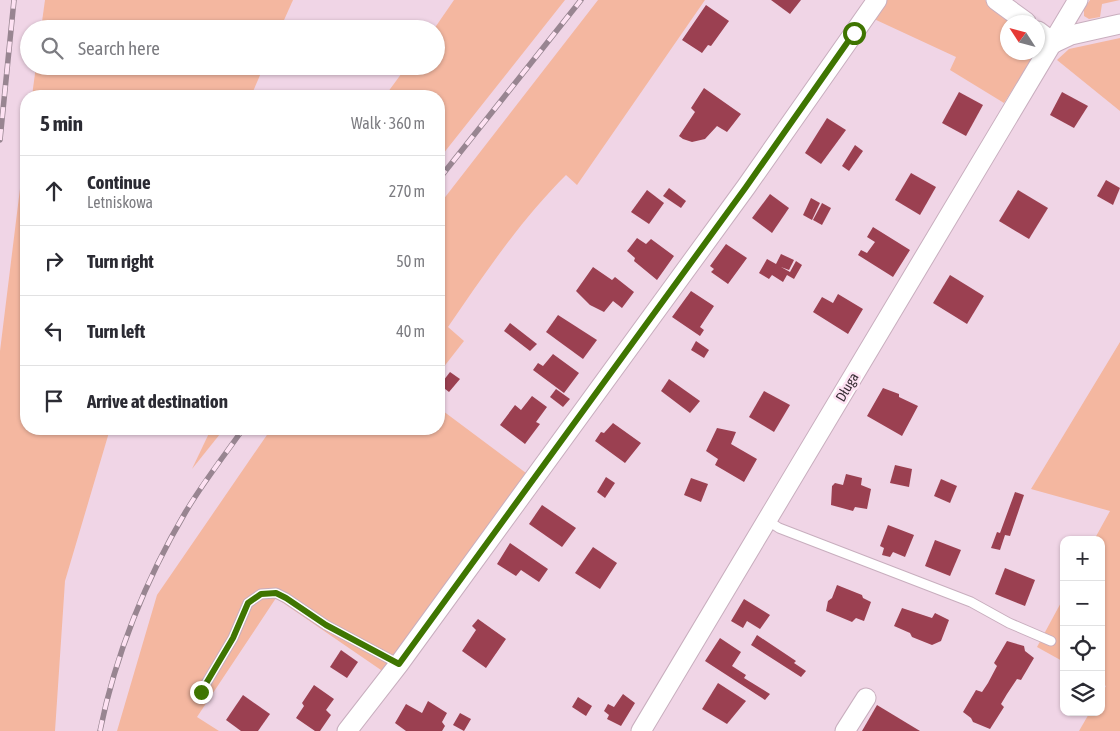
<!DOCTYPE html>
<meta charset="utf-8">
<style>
body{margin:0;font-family:"Asap Condensed",sans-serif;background:#f7f7f7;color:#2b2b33}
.controls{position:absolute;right:15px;bottom:15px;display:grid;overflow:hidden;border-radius:10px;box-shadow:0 1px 4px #0004}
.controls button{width:45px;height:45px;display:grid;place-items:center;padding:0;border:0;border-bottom:1px solid #e1e1e2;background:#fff;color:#2b2b33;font:25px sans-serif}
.compass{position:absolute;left:1000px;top:15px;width:45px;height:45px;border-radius:50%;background:#fff;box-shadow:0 1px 4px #0004;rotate:306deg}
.stop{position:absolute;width:15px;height:15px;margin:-11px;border:4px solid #3f7501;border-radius:50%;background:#fff}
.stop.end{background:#3f7501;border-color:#fff;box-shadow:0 1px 5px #0008}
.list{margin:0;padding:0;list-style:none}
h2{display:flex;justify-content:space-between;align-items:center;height:65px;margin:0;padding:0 20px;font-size:21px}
h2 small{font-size:16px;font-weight:400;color:#7c7c81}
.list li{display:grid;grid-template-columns:32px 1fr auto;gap:15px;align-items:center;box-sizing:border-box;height:70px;padding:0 20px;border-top:1px solid #e1e1e2}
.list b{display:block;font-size:19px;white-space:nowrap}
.list p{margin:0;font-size:16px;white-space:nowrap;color:#7c7c81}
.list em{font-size:16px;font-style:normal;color:#7c7c81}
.icon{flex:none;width:28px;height:28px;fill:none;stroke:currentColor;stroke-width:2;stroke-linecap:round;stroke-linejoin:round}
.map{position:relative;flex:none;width:1120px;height:731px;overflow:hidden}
.search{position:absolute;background:#fff;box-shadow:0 1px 4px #0004;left:20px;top:20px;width:425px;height:55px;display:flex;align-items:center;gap:12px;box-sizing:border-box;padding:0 18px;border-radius:28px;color:#7c7c81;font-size:19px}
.panel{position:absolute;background:#fff;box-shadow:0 1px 4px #0004;left:20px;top:90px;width:425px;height:345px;border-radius:20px}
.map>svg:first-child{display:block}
.green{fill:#f4b7a0}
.building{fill:#9b4051}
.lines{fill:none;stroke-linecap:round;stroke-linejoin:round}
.service-casing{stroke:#c8aebe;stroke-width:11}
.minor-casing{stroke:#c8aebe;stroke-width:21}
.service{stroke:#fff;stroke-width:9}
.minor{stroke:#fff;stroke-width:19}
.rail-casing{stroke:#988591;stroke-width:5.5}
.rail{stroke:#fee2f3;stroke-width:4;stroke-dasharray:11;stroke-linecap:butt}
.route{stroke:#3f7501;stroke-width:6}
.labels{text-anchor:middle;stroke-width:5;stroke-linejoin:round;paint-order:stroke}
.street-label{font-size:14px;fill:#352b32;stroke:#fee2f3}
</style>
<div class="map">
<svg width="1120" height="731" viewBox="0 0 1120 731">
<rect width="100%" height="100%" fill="#f0d5e6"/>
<!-- green -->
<g class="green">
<path d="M45,0H293L280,29H41Z"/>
<path d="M454,0H565L439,159V96H385L407,66H436V29H434Z"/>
<path d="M598,0H705L577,185L566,175C520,221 485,273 448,327L464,341L439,373V205Z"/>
<path d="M887,0H985L1015,22H1008V52L1036,53L1004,103L950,70L956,57L874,19Z"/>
<path d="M1090,0H1120L1102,4L1100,17L1089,19L1084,16V9Z"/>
<path d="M1120,38V111L1057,60L1069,49Z"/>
<path d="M36,66H264L251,96H32Z"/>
<path d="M26,140V429H110L65,581L55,731H0V351Z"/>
<path d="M1120,342V731H1079L1090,712H1101V694L1106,686L1101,683V540H1094L1110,511L1031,489Z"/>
<path d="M439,408L538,482L397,681L276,598L197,717L219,731H117L157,595L271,429H439Z"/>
<path d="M211,429H224L192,469Z"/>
<path d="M1064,597V662L1037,647Z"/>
</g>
<!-- building -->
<g class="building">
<path d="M771,0H801L790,14Z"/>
<path d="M706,5L729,21L711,46L708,45L702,53L682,40Z"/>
<path d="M704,88L741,114L727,132L717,126L705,139L692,142L683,139L679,136L695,112L691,108Z"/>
<path d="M959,92L983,105L966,136L942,123Z"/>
<path d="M1062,92L1088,106L1074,128L1050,115Z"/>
<path d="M827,118L846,130L821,164L805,153Z"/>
<path d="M855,145L863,151L849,171L842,166Z"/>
<path d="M911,173L936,187L920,215L895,200Z"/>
<path d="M1106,180L1120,188L1113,205L1097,196Z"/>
<path d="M669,188L686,201L681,208L663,196Z"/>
<path d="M647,190L664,203L649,224L631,212Z"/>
<path d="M1018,190L1048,208L1029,239L999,221Z"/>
<path d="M770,194L789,208L772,233L752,218Z"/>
<path d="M811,198L820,203L812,220L803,215Z"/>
<path d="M822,203L831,208L822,225L813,220Z"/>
<path d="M873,227L910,250L893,277L858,255L861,250L867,253L875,242L867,237Z"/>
<path d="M637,238L646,244L651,239L674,256L657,280L634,261L635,258L627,251Z"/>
<path d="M726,244L747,258L728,284L711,272L714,269L710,266Z"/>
<path d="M781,254L794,260L789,270L781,267L790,272L796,261L802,265L794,279L787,275L783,282L772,275L769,279L759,273L767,259L776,264Z"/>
<path d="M593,267L612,280L615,277L634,292L622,308L613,301L604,312L590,305L576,291Z"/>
<path d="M950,275L984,296L967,324L933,303Z"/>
<path d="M691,291L714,306L700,327L704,330L700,336L672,317Z"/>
<path d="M838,294L863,309L848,334L813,312L822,297L833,303Z"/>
<path d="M558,315L597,340L583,359L546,332Z"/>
<path d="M510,323L537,344L530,351L504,331Z"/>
<path d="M696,341L709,350L704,358L691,350Z"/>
<path d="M553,354L579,373L564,393L533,370L538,363L543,366Z"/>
<path d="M450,372L460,379L449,392L440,385Z"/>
<path d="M669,379L700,401L690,413L661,391Z"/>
<path d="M883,388L899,394V397L918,406L902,436L867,416Z"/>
<path d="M556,389L570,399L563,407L550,397Z"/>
<path d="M764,391L790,405L774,432L749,417Z"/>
<path d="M532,396L547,407L536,422L540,424L525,444L500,425L515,405L521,410Z"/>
<path d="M613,423L641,443L625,463L595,441L601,432L604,433Z"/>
<path d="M717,428L736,432L731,444L757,459L744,482L715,465L718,459L706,451Z"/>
<path d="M895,465L912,469L909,487L890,483Z"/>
<path d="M846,474L862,478L861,485L871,489L867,509L855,507L853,511L831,505L832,486L835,483L843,485Z"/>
<path d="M606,477L615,483L605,498L597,492Z"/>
<path d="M691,478L708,484L701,502L684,495Z"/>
<path d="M941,479L957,486L950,503L934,496Z"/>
<path d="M1015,492L1024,495L1010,536L1005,535L1000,550L991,548L997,532L1000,533Z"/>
<path d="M542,505L576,528L562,547L529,524Z"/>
<path d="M888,525L914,535L905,557L893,552L890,557L882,555L884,548L880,546Z"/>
<path d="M935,540L961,550L950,576L925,566Z"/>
<path d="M510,543L548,569L539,582L521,570L516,576L497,564Z"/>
<path d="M593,547L617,563L600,589L575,573Z"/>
<path d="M1005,568L1035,580L1025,606L995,594Z"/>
<path d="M837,585L862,595L863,598L871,602L864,621L856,618L852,622L826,611L828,601L832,598Z"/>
<path d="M744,599L770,615L760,629L747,621L743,628L731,621Z"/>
<path d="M902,608L932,618L935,613L949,620L941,641L932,645L912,637L910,633L894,626Z"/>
<path d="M478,619L506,639L486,668L462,651L476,630L472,626Z"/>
<path d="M757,635L796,661L794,663L806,671L801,677L751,645Z"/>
<path d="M720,638L741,652L732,666L746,675L744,678L770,694L765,700L705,661Z"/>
<path d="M1007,641L1024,646L1025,651L1034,658L1021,680L1017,679L1007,694L1001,704L1004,707L990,729L973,722L971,718L963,712L976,690L982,692L988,683L997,666L994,663Z"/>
<path d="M341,650L358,662L347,678L330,667Z"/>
<path d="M718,683L746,701L727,724L702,709Z"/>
<path d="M314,685L334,699L326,710L331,715L320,731H315L296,718L304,706L302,703Z"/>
<path d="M623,694L635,703L621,726L607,719L609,715L604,711L608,704L614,707Z"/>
<path d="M243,695L270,714L258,731H241L226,720Z"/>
<path d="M578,697L592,706L586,716L572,707Z"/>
<path d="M428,701L447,713L442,722L445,726L442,731H406L395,723L406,704L422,713Z"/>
<path d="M877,705L920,731H862Z"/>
<path d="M460,713L471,719L464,731L453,725Z"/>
</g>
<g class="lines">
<!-- service casing -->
<g class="service-casing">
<g id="service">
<path d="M767,520L779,528L971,602L1009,623L1051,641"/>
<path d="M201,692L233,638L248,603L261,594L276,593L286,598L326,625L399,664"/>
</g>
</g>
<!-- minor casing -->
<g class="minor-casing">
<g id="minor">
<path d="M996,0L1026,22"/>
<path d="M1038,31L1054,43"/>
<path d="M1054,43L1071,35L1120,24"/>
<path d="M347,731L399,664L746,187L877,0"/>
<path d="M641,731L1078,0"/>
<path d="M845,731L866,698"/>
</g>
</g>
<!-- service -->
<use href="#service" class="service"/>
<!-- minor -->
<use href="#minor" class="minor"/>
<!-- rail casing -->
<g class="rail-casing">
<g id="rail">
<path d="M0,140L14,0"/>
<path d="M439,179L581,0"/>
<path d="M100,731C115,656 146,579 185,513C202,484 224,456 243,429"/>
</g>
</g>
<!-- rail -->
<use href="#rail" class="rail"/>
</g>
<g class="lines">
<!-- route -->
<path class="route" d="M201,692L233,638L248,603L261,594L276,593L286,598L326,625L399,664L746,187L854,33"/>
</g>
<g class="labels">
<!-- street labels -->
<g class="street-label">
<text transform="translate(847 387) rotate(-59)" y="5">Długa</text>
</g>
</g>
</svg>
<div class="controls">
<button>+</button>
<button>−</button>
<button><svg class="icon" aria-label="locate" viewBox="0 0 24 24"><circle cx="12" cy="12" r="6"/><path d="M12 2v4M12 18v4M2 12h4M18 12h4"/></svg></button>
<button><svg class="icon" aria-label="layers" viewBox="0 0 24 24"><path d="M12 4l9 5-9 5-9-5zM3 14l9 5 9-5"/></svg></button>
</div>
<svg class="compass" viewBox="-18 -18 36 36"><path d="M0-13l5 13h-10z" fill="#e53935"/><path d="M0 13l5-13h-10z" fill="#7c7c81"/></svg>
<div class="stop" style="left:854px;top:33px"></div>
<div class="stop end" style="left:201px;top:692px"></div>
<div class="search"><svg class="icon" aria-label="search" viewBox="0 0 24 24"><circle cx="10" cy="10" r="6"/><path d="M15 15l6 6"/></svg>Search here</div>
<section class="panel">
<h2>5 min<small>Walk · 360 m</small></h2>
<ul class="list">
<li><svg class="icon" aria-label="ahead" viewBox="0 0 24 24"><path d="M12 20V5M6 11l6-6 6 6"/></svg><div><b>Continue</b><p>Letniskowa</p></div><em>270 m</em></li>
<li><svg class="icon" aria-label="right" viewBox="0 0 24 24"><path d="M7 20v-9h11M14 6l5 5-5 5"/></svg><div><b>Turn right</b></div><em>50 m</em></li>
<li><svg class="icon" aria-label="left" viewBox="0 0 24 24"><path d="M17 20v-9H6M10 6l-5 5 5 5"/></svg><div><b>Turn left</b></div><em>40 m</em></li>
<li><svg class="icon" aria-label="arrive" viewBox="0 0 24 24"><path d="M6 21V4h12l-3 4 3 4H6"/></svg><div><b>Arrive at destination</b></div></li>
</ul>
</section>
</div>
